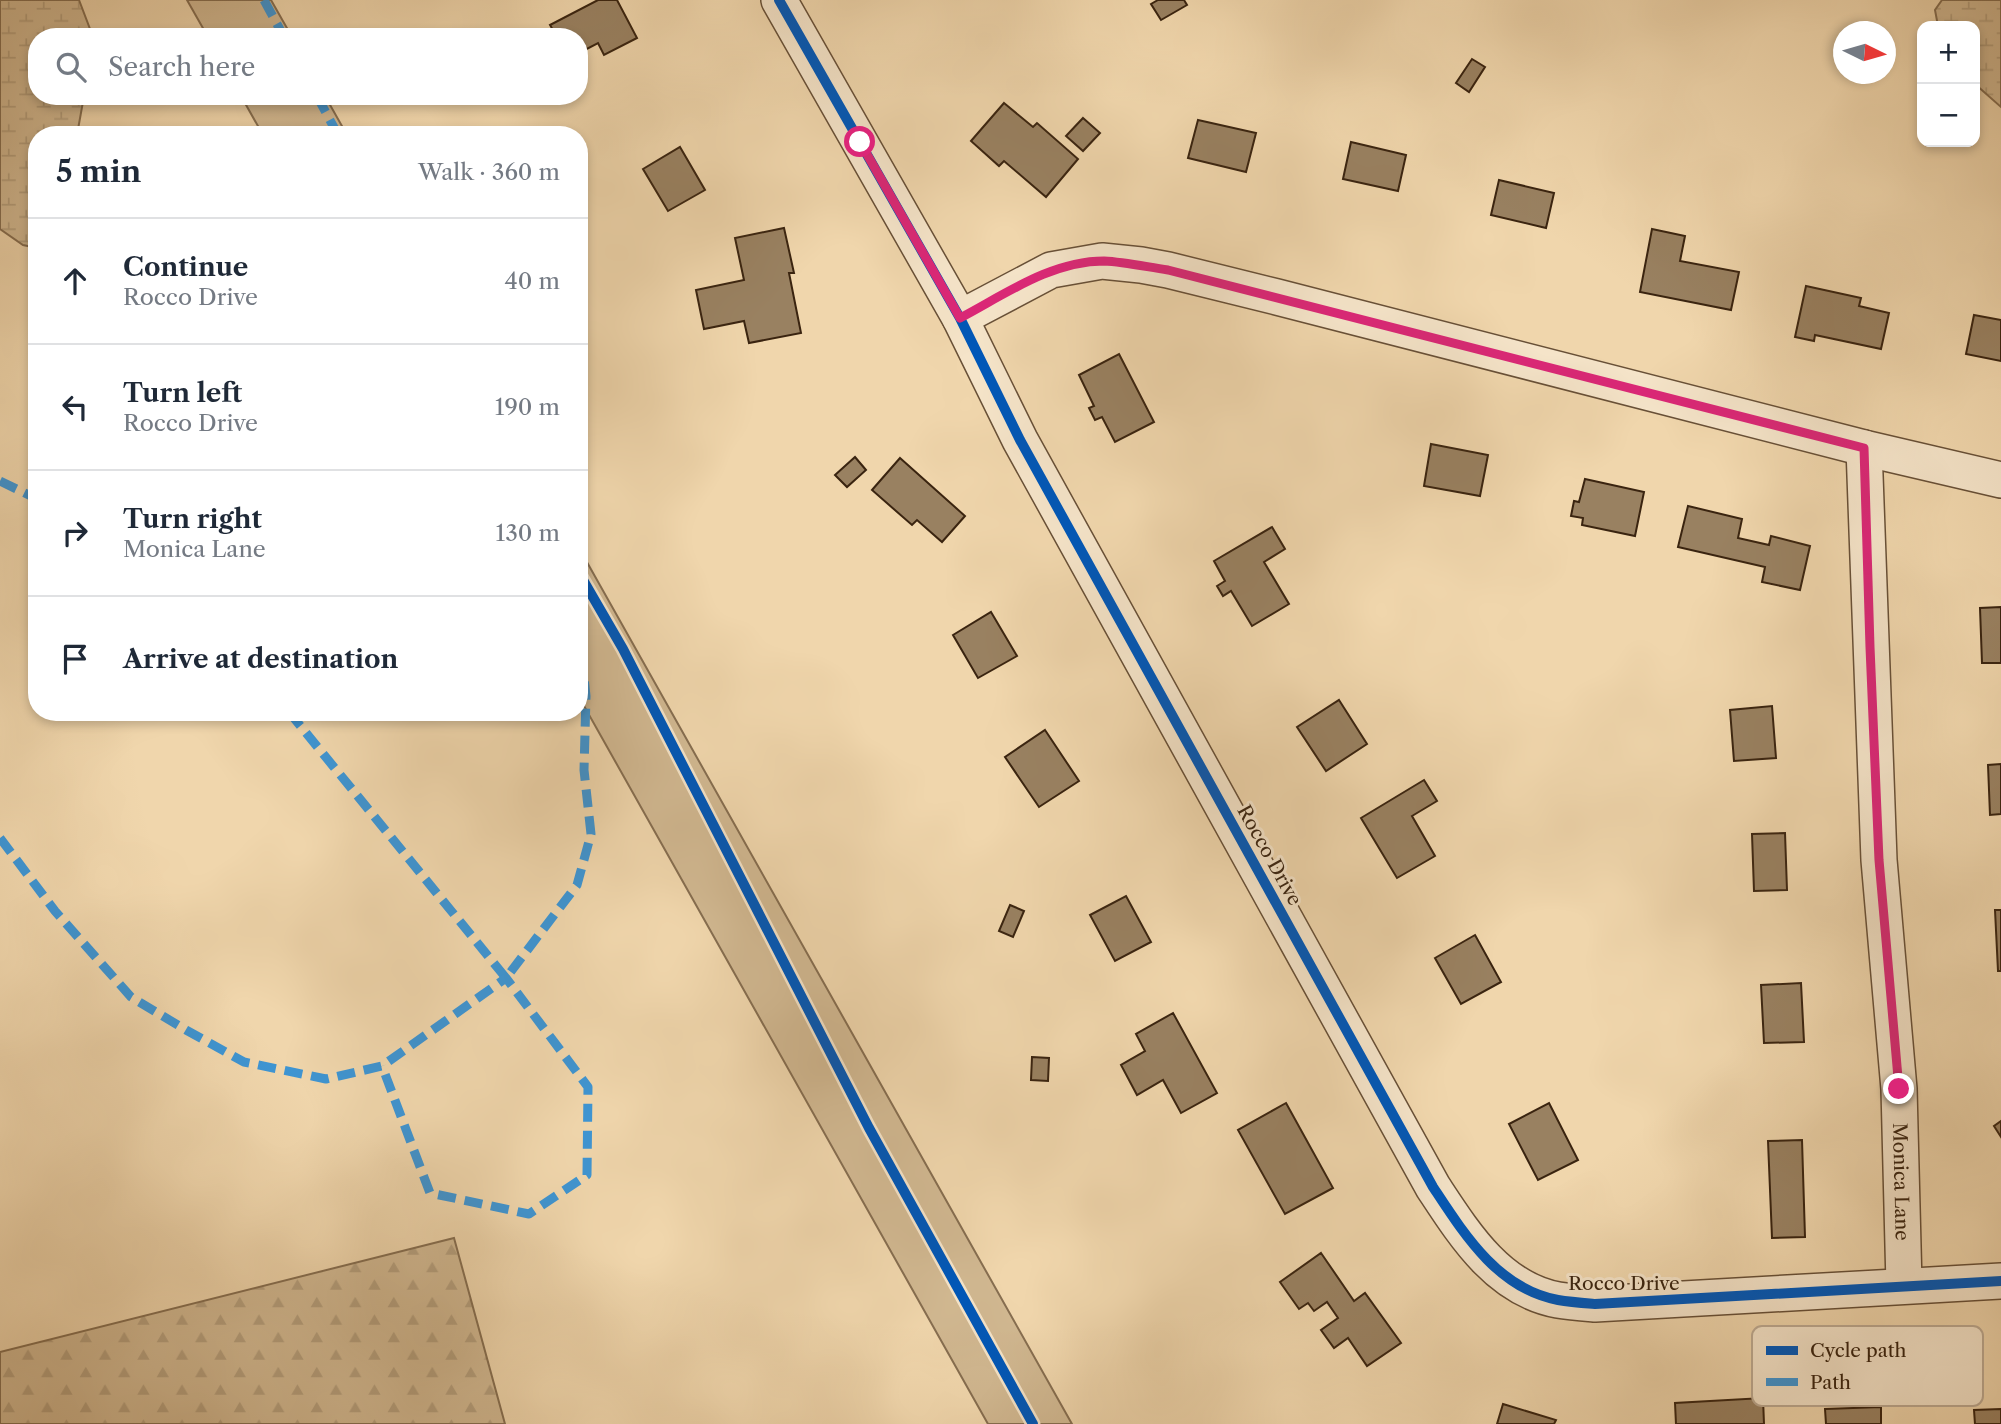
<!DOCTYPE html>
<meta charset="utf-8">
<style>
body{margin:0;font-family:"Libre Caslon Text",serif;background:#f2f2f3;color:#1f2937}
.controls{position:absolute;right:21px;top:21px;display:grid;overflow:hidden;border-radius:14px;box-shadow:0 4px 10px #0003}
.controls button{width:63px;height:63px;display:grid;place-items:center;padding:0;border:0;border-bottom:2px solid #e0e1e3;background:#fff;color:#1f2937;font:35px sans-serif}
.compass{position:absolute;left:1833px;top:21px;width:63px;height:63px;border-radius:50%;background:#fff;box-shadow:0 4px 10px #0003;rotate:95deg}
.stop{position:absolute;width:21px;height:21px;margin:-16px;border:5px solid #db2777;border-radius:50%;background:#fff}
.stop.end{background:#db2777;border-color:#fff;box-shadow:0 2px 7px #0008}
.list{margin:0;padding:0;list-style:none}
h2{display:flex;justify-content:space-between;align-items:center;height:91px;margin:0;padding:0 28px;font-size:30px}
h2 small{font-size:23px;font-weight:400;color:#747a83}
.list li{display:grid;grid-template-columns:46px 1fr auto;gap:21px;align-items:center;box-sizing:border-box;height:126px;padding:0 28px;border-top:2px solid #e0e1e3}
.list b{display:block;font-size:26px;white-space:nowrap}
.list p{margin:0;font-size:23px;white-space:nowrap;color:#747a83}
.list em{font-size:23px;font-style:normal;color:#747a83}
.icon{flex:none;width:38px;height:38px;fill:none;stroke:currentColor;stroke-width:2;stroke-linecap:round;stroke-linejoin:round}
.map{position:relative;flex:none;width:2001px;height:1424px;overflow:hidden}
.search{position:absolute;background:#fff;box-shadow:0 4px 10px #0003;left:28px;top:28px;width:560px;height:77px;display:flex;align-items:center;gap:18px;box-sizing:border-box;padding:0 24px;border-radius:28px;color:#747a83;font-size:26px}
.panel{position:absolute;background:#fff;box-shadow:0 4px 10px #0003;left:28px;top:126px;width:560px;height:595px;border-radius:28px}
.map>svg:first-child{display:block}
.green{fill:#d1b891;stroke:#866e50;stroke-width:2}
.forest{fill:url(#forest-firs);stroke:#866e50;stroke-width:2}
.wetland{fill:url(#wetland-marsh);stroke:#866e50;stroke-width:2}
.building{fill:#998161;stroke:#3a2410;stroke-width:2}
.lines{fill:none;stroke-linecap:round;stroke-linejoin:round}
.minor-casing{stroke:#685037;stroke-width:38}
.minor{stroke:#f5e4c9;stroke-width:35}
.quiet{stroke:#3e95d3;stroke-width:9;stroke-dasharray:18 9;stroke-linecap:butt}
.cycleway-casing{stroke:#f5e4c9;stroke-width:15}
.cycleway{stroke:#0057b8;stroke-width:10}
.route{stroke:#db2777;stroke-width:9}
.labels{text-anchor:middle;stroke-width:6;stroke-linejoin:round;paint-order:stroke}
.street-label{font-size:19px;fill:#3a2410;stroke:#f5e4c9}
.key{fill:#f5e4c9;stroke:#bdaa92;stroke-width:2}
.key-label{font-size:19px;fill:#3a2410}
</style>
<div class="map">
<svg width="2001" height="1424" viewBox="0 0 2001 1424">
<defs>
<pattern id="forest-firs" width="22" height="20" patternUnits="userSpaceOnUse" patternTransform="scale(1.75)"><rect width="22" height="20" fill="#d1b891"/><path d="M5 1l3.5 6h-7zM16 11l3.5 6h-7z" fill="#b49e7c"/></pattern>
<pattern id="wetland-marsh" width="20" height="14" patternUnits="userSpaceOnUse" patternTransform="scale(1.75)"><rect width="20" height="14" fill="#d1b891"/><path d="M1 5h8M5 5V1M11 12h8M15 12V8" fill="none" stroke="#b49e7c"/></pattern>
</defs>
<rect width="100%" height="100%" fill="#f0d6ac"/>
<filter id="stains"><feTurbulence type="fractalNoise" baseFrequency=".00286" numOctaves="4"/><feColorMatrix values="0 0 0 0 .2 0 0 0 0 .09 0 0 0 0 .02 0 0 0 .5 -.17"/></filter>
<radialGradient id="worn" r=".72"><stop offset=".6" stop-color="#630" stop-opacity="0"/><stop offset="1" stop-color="#630" stop-opacity=".3"/></radialGradient>
<!-- green -->
<g class="green">
<path d="M187,0H271L292,37H208Z"/>
<path d="M241,96H325L347,135H263Z"/>
<path d="M579,548L1072,1424H988L579,697Z"/>
</g>
<!-- forest -->
<path class="forest" d="M454,1238L505,1424H0V1352Z"/>
<!-- wetland -->
<g class="wetland">
<path d="M0,0H79L90,29V37H37V96H84L77,135H37V248L23,245L0,229Z"/>
<path d="M1942,0H2001V107L1975,84V26H1938L1935,10Z"/>
</g>
<!-- building -->
<g class="building">
<path d="M598,0H617L637,38L604,55L598,43L579,53V37H557L550,25Z"/>
<path d="M1158,0H1184L1187,5L1161,20L1151,4Z"/>
<path d="M1472,59L1485,67L1469,92L1456,83Z"/>
<path d="M1004,103L1033,127L1037,123L1078,159L1046,197L1004,161L999,166L971,141Z"/>
<path d="M1083,118L1100,133L1083,151L1066,136Z"/>
<path d="M1198,120L1256,133L1246,172L1188,158Z"/>
<path d="M1351,142L1406,155L1398,191L1343,179Z"/>
<path d="M680,147L705,190L668,211L643,169Z"/>
<path d="M1499,180L1554,193L1546,228L1491,215Z"/>
<path d="M784,228L794,273H789L801,333L749,343L744,321L704,329L696,290L744,280L735,238Z"/>
<path d="M1652,229L1685,236L1680,261L1739,272L1731,310L1640,292Z"/>
<path d="M1806,286L1861,298L1859,306L1889,313L1881,349L1815,335L1814,341L1795,337Z"/>
<path d="M1974,315L2001,320V361L1966,354Z"/>
<path d="M1119,354L1154,422L1115,442L1102,417L1095,420L1089,408L1094,406L1079,375Z"/>
<path d="M1431,444L1488,455L1480,496L1424,486Z"/>
<path d="M855,457L866,470L847,487L835,475Z"/>
<path d="M900,458L965,516L942,542L917,520L912,525L872,490Z"/>
<path d="M1585,479L1644,492L1635,536L1582,525L1583,518L1571,516L1574,501L1579,502Z"/>
<path d="M1688,506L1742,519L1738,538L1769,545L1771,536L1810,546L1800,590L1762,582L1765,567L1678,547Z"/>
<path d="M1272,527L1285,549L1264,562L1289,604L1252,626L1231,591L1223,596L1217,586L1225,581L1214,561Z"/>
<path d="M2001,607V663H1982L1980,608Z"/>
<path d="M991,612L1017,656L978,678L953,635Z"/>
<path d="M1339,700L1367,744L1326,771L1297,727Z"/>
<path d="M1772,706L1776,758L1734,761L1730,710Z"/>
<path d="M1045,730L1079,781L1039,807L1005,757Z"/>
<path d="M2001,764V814L1990,815L1988,765Z"/>
<path d="M1424,780L1437,801L1412,816L1435,856L1397,878L1361,818Z"/>
<path d="M1785,833L1787,890L1754,891L1752,834Z"/>
<path d="M1126,896L1151,942L1115,961L1090,915Z"/>
<path d="M1010,905L1024,911L1013,937L999,931Z"/>
<path d="M1995,910H2001V971H1998Z"/>
<path d="M1475,935L1501,982L1461,1004L1435,958Z"/>
<path d="M1801,983L1804,1042L1764,1043L1761,985Z"/>
<path d="M1173,1013L1217,1093L1181,1113L1163,1080L1137,1095L1121,1065L1145,1051L1136,1034Z"/>
<path d="M1032,1057L1049,1058L1048,1081L1031,1080Z"/>
<path d="M1286,1103L1333,1188L1285,1214L1238,1130Z"/>
<path d="M1549,1103L1578,1160L1538,1180L1509,1124Z"/>
<path d="M2001,1121V1137L1994,1126Z"/>
<path d="M1802,1140L1805,1237L1772,1238L1768,1141Z"/>
<path d="M1321,1253L1354,1301L1365,1293L1401,1343L1367,1366L1348,1338L1334,1348L1321,1330L1338,1318L1327,1302L1314,1311L1308,1303L1299,1309L1280,1282Z"/>
<path d="M1763,1398L1764,1424H1676L1675,1403Z"/>
<path d="M1503,1404L1556,1420L1554,1424H1497Z"/>
<path d="M1881,1407V1424H1826L1825,1409Z"/>
<path d="M2001,1409V1424H1975L1974,1410Z"/>
</g>
<g class="lines">
<!-- minor casing -->
<g class="minor-casing">
<g id="minor">
<path d="M779,0L960,318L1020,440L1433,1187C1464,1234 1498,1289 1558,1300C1570,1302 1583,1303 1595,1304L2001,1281"/>
<path d="M960,318L1051,270L1102,261L1141,265L1168,270L1277,297L1864,448L2001,480"/>
<path id="s1" d="M1864,448L1879,860L1899,1089L1904,1285"/>
</g>
</g>
<!-- minor -->
<use href="#minor" class="minor"/>
<!-- quiet -->
<g class="quiet">
<path d="M264,0L284,37"/>
<path d="M317,96L338,135"/>
<path d="M0,481L37,499"/>
<path d="M289,712L506,978L577,885L591,834L584,770L586,696L579,631"/>
<path d="M0,838L55,911L131,997L186,1030L244,1062L326,1079L382,1066L506,978L588,1087L587,1175L529,1214L430,1193L382,1066"/>
</g>
<!-- cycleway casing -->
<g class="cycleway-casing">
<g id="cycleway">
<path d="M779,0L960,318L1020,440L1433,1187C1464,1234 1498,1289 1558,1300C1570,1302 1583,1303 1595,1304L2001,1281"/>
<path d="M579,573L623,649L869,1128L1033,1424"/>
</g>
</g>
<!-- cycleway -->
<use href="#cycleway" class="cycleway"/>
</g>
<g class="lines">
<!-- route -->
<path class="route" d="M860,142L960,318C1004,295 1051,261 1104,261C1125,262 1147,267 1168,270L1864,448L1870,647L1879,860L1899,1089"/>
</g>
<g class="labels">
<!-- street labels -->
<g class="street-label">
<text transform="translate(1270 855) rotate(61)" y="7">Rocco Drive</text>
<text dy="7" stroke="none"><textPath href="#s1" startOffset="735">Monica Lane</textPath></text>
<text x="1624" y="1290">Rocco Drive</text>
</g>
</g>
<!-- legend -->
<rect x="1752" y="1326" width="231" height="80" rx="10" class="key"/>
<rect x="1766" y="1346" width="32" height="9" fill="#0057b8"/>
<rect x="1766" y="1378" width="32" height="8" fill="#3e95d3"/>
<g class="key-label">
<text x="1810" y="1357">Cycle path</text>
<text x="1810" y="1389">Path</text>
</g>
<rect width="100%" height="100%" filter="url(#stains)"/>
<rect width="100%" height="100%" fill="url(#worn)"/>
</svg>
<div class="controls">
<button>+</button>
<button>−</button>
</div>
<svg class="compass" viewBox="-18 -18 36 36"><path d="M0-13l5 13h-10z" fill="#e53935"/><path d="M0 13l5-13h-10z" fill="#747a83"/></svg>
<div class="stop" style="left:860px;top:142px"></div>
<div class="stop end" style="left:1899px;top:1089px"></div>
<div class="search"><svg class="icon" aria-label="search" viewBox="0 0 24 24"><circle cx="10" cy="10" r="6"/><path d="M15 15l6 6"/></svg>Search here</div>
<section class="panel">
<h2>5 min<small>Walk · 360 m</small></h2>
<ul class="list">
<li><svg class="icon" aria-label="ahead" viewBox="0 0 24 24"><path d="M12 20V5M6 11l6-6 6 6"/></svg><div><b>Continue</b><p>Rocco Drive</p></div><em>40 m</em></li>
<li><svg class="icon" aria-label="left" viewBox="0 0 24 24"><path d="M17 20v-9H6M10 6l-5 5 5 5"/></svg><div><b>Turn left</b><p>Rocco Drive</p></div><em>190 m</em></li>
<li><svg class="icon" aria-label="right" viewBox="0 0 24 24"><path d="M7 20v-9h11M14 6l5 5-5 5"/></svg><div><b>Turn right</b><p>Monica Lane</p></div><em>130 m</em></li>
<li><svg class="icon" aria-label="arrive" viewBox="0 0 24 24"><path d="M6 21V4h12l-3 4 3 4H6"/></svg><div><b>Arrive at destination</b></div></li>
</ul>
</section>
</div>
